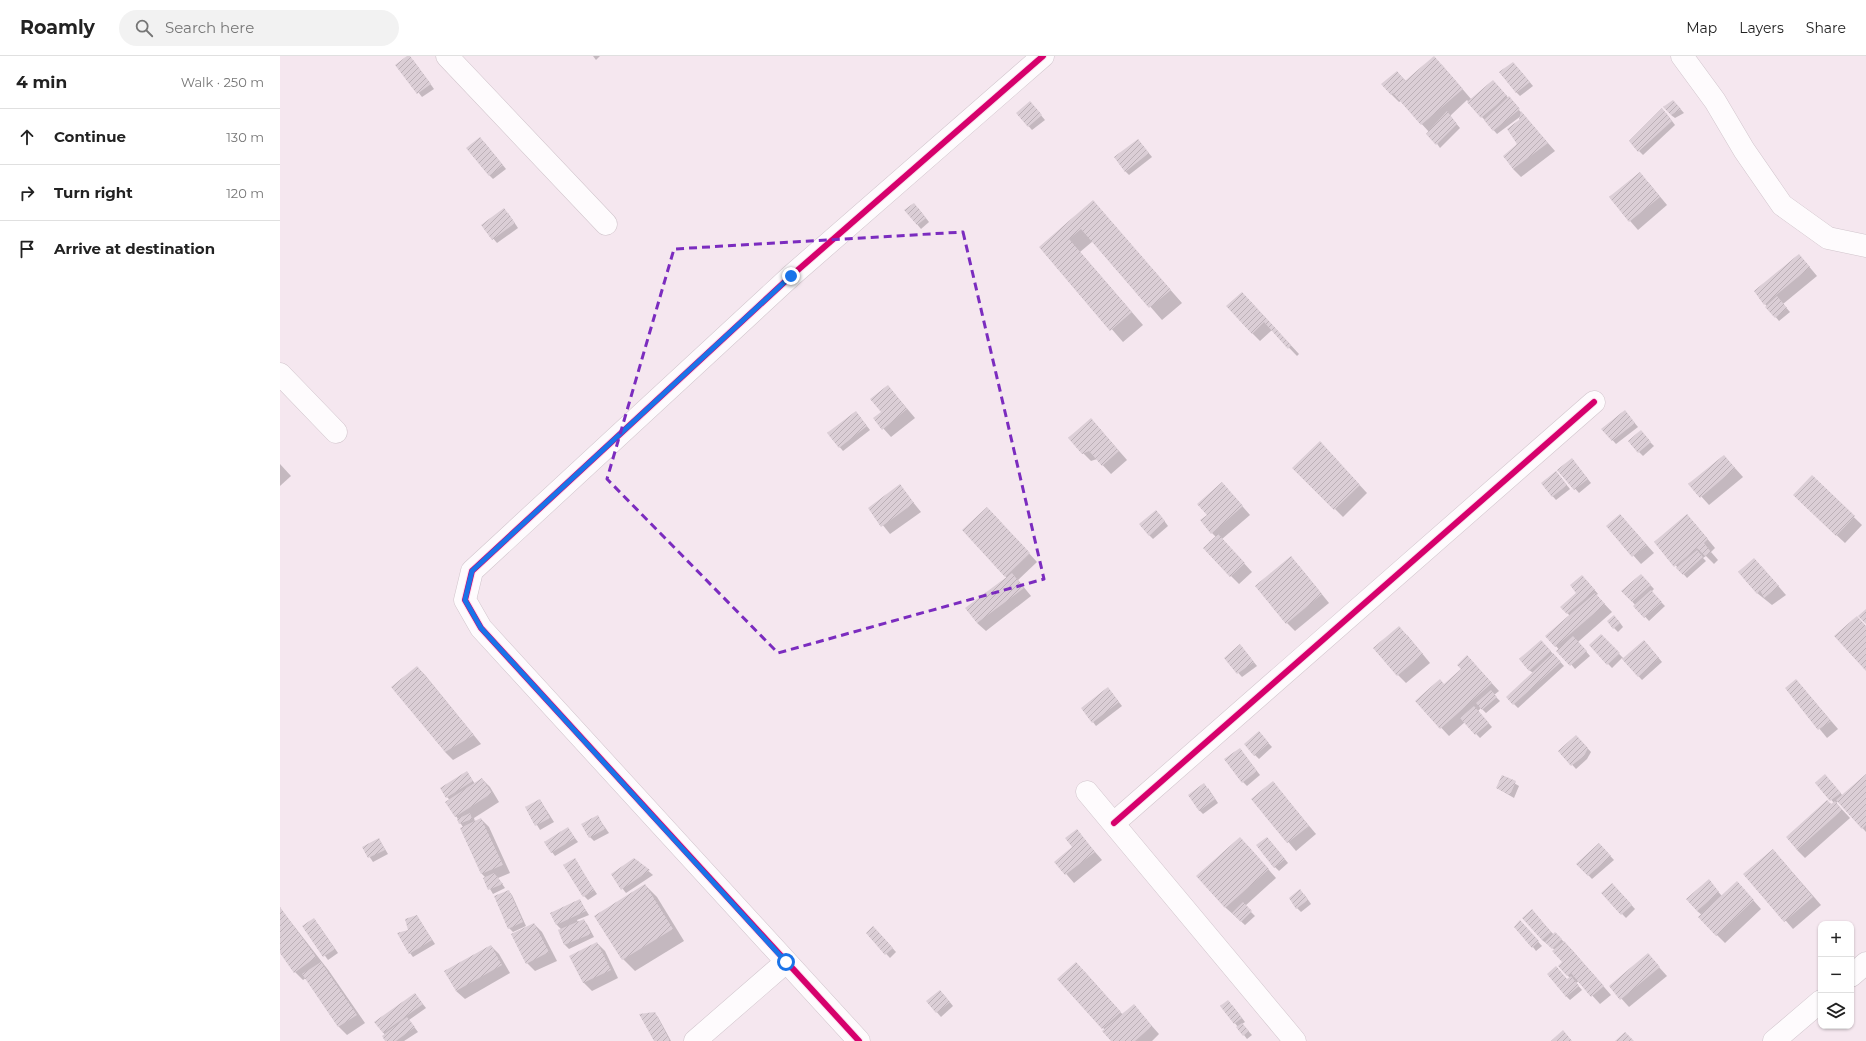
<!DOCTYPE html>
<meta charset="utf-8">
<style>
body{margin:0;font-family:Montserrat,sans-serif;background:#f2f2f2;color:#222}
.controls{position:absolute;right:12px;bottom:12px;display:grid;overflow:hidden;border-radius:8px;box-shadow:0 1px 3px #0004}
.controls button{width:36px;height:36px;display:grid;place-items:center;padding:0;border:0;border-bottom:1px solid #e0e0e0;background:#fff;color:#222;font:20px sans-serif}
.stop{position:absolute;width:12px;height:12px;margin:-9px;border:3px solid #1a73e8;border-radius:50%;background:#fff}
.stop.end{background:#1a73e8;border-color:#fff;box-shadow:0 1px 4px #0008}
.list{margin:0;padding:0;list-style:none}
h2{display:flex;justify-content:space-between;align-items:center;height:52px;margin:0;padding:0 16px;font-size:17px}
h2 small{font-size:13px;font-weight:400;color:#767676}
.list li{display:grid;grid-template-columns:26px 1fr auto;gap:12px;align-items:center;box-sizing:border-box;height:56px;padding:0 16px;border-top:1px solid #e0e0e0}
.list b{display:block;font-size:15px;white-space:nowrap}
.list em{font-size:13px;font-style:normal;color:#767676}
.icon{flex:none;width:22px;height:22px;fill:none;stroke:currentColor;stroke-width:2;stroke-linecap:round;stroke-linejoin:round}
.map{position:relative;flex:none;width:1586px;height:985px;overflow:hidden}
header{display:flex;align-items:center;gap:24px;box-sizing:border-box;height:56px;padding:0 20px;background:#fff;border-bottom:1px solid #e0e0e0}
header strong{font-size:19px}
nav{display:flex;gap:22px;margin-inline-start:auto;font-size:14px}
.search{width:280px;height:36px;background:#f2f2f2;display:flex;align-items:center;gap:10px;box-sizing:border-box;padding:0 14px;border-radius:22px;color:#767676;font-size:15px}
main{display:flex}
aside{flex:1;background:#fff}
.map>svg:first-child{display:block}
.shadow{fill:#0003}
.building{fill:url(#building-hatch)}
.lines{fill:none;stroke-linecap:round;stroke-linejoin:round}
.minor-casing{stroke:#d1c5cc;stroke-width:23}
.minor{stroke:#fefbfd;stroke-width:22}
.cycleway-casing{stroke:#fbe1f0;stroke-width:8}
.cycleway{stroke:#d6006c;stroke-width:6}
.route{stroke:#1a73e8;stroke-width:5}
.marked{fill:none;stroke:#7b2cbf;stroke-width:3;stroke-dasharray:8 5;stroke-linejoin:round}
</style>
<header>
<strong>Roamly</strong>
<div class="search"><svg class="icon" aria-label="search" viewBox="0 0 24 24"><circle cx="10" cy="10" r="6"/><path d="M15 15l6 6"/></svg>Search here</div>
<nav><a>Map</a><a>Layers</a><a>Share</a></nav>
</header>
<main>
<aside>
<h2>4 min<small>Walk · 250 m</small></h2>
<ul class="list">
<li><svg class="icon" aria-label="ahead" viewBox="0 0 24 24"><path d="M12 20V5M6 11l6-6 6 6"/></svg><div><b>Continue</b></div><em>130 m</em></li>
<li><svg class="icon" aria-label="right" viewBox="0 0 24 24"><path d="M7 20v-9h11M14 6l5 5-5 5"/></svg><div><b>Turn right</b></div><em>120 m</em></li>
<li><svg class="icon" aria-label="arrive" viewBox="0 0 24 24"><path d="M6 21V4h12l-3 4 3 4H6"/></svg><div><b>Arrive at destination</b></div></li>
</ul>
</aside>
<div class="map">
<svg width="1586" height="985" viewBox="0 0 1586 985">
<defs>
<pattern id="building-hatch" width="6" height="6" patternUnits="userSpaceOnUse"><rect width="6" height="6" fill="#dbced6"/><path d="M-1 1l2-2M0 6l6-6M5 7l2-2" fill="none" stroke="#bcb0b7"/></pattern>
</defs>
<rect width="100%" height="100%" fill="#f5e7ef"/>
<!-- shadow -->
<g class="shadow">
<path d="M313,0H320L316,4Z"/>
<path d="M133,4L154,33L142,41L117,9Z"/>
<path d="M1162,9L1191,43L1217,29L1275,95L1241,121L1233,113L1241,60L1217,78L1187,44L1170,60L1180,72L1160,92L1149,76L1121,45L1119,46L1111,38L1117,16L1126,25Z"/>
<path d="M1237,11L1253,30L1240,40L1236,36Z"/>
<path d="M1397,49L1404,57L1395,62L1391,59Z"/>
<path d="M754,51L765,64L752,74L738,58Z"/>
<path d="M1386,57L1395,69L1363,99L1359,95Z"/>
<path d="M858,84L872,101L849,119L845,115Z"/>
<path d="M204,86L226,113L213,123L209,119Z"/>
<path d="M1368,126L1387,149L1358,174L1330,142Z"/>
<path d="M813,146L902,247L882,264L813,185L800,196L863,269L843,286L760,191Z"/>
<path d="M638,152L649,166L641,173L626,155Z"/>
<path d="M228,157L238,172L217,187L202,169Z"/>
<path d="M1527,208L1537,220L1503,248L1510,256L1499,265L1485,248Z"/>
<path d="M970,245L1019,298L1017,300L992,274L980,285L972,277Z"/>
<path d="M608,330L635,362L611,381L594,362L602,356Z"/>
<path d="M1348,359L1358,371L1336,388L1323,373Z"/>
<path d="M579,360L590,374L563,395L549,378Z"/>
<path d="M819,372L847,404L831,418L817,403L811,405L803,397Z"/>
<path d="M1364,380L1374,390L1363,400L1359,396Z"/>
<path d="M1048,395L1087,437L1063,461L1014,412Z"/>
<path d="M1444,400L1463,421L1429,449L1410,428Z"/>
<path d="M1295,407L1311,427L1299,437L1279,414Z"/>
<path d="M0,408L11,420L0,430Z"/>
<path d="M1276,416L1290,433L1276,444L1262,428Z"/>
<path d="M1532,421L1582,469L1565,487L1522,447Z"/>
<path d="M620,430L641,456L610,478L589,452Z"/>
<path d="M950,436L970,459L942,483L972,516L959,528L951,520L936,481L932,477Z"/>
<path d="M880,459L888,470L873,483L869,479Z"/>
<path d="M1340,459L1374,497L1361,508L1327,470Z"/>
<path d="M715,460L757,506L738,524L751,540L706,575L697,567L727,522L684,474Z"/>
<path d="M1415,468L1435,492L1431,496L1438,504L1434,508L1426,500L1423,502L1426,505L1407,522L1375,486Z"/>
<path d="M1019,510L1049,547L1015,575L1007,567Z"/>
<path d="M1482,511L1506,539L1492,549L1477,537Z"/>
<path d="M1361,519L1374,533L1371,536L1385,550L1369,565L1343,535Z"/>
<path d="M1306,524L1318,538L1316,539L1332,556L1298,586L1310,600L1295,613L1276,590L1290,560L1282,551L1297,537Z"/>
<path d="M1338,564L1343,571L1338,576L1334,572Z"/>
<path d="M1127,579L1150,607L1126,627L1118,619Z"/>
<path d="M1321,579L1344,603L1368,589L1382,606L1362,624L1342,602L1332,612L1310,589Z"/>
<path d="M1265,589L1284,610L1238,652L1227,641L1253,617L1249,614Z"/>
<path d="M964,594L977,610L962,621L945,602Z"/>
<path d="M1195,609L1219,635L1214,639L1220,645L1206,657L1201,652L1198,655L1212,671L1200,682L1185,666L1169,680L1137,646L1164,629L1182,613Z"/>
<path d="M137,611L145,619L201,688L173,704L165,696Z"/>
<path d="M1516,624L1558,673L1547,682L1506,632Z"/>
<path d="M831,636L842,650L816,670L813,666Z"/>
<path d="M982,680L992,691L979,703L975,699Z"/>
<path d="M1296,680L1311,696L1307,703L1296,713L1280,695Z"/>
<path d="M963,697L980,719L967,730L963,726Z"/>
<path d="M187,716L195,728L202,723L210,731L219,746L194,762L195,766L201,763L209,771L230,817L218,822L225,832L213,838L204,823L206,822L202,818L183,771L167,746L170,744L167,741Z"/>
<path d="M1586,719V776L1559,745L1556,747L1570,762L1525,802L1517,794L1554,747L1537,727L1549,724L1563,740Z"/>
<path d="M1222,720L1239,730L1234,742L1217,732Z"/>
<path d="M928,732L938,747L923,758L919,754Z"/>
<path d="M1000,735L1036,778L1016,795L972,743Z"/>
<path d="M260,744L274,766L260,774L247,752Z"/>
<path d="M317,760L329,777L314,785L310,781Z"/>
<path d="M288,773L298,786L275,800L272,796Z"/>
<path d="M796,774L822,804L794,827L776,806L794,791Z"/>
<path d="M99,783L108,798L93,806L83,791Z"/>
<path d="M991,786L1008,807L999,815L995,811Z"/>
<path d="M1319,788L1334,804L1312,823L1298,808Z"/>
<path d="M968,790L996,822L965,850L975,860L965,869L946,852L918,820Z"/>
<path d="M354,803L373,819L346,837L332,819Z"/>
<path d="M1501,803L1541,849L1513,873L1465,818Z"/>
<path d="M294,804L317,838L308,844L304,840Z"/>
<path d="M365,829L377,841L404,885L355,915L343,903Z"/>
<path d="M1432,829L1442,840L1465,835L1481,853L1445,887L1419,861L1422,859L1417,855Z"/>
<path d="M1336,832L1355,853L1346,862L1322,837Z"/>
<path d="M228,835L232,839L246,870L233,876L229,872Z"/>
<path d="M1024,838L1031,848L1021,856L1017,852Z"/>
<path d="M300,845L309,859L297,864L298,866L303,864L307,868L314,881L289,893L285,889L279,875L282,874L277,869L271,858Z"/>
<path d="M0,852L49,915L85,967L67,979L59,971L26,922L23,924L15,916L0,895Z"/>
<path d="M1255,858L1274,879L1275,877L1292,894L1331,939L1320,948L1299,925L1296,927L1302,934L1290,944L1286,940L1288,924L1290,922L1279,910L1283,906L1275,894L1262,884Z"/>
<path d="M137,860L155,888L133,901L130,897L129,875Z"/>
<path d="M38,868L58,897L48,904L24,870Z"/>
<path d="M254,868L262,876L277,905L255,915L247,907Z"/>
<path d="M1244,870L1262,890L1256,895L1253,891Z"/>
<path d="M597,875L616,896L610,902L587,877Z"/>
<path d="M317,887L325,895L338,922L312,935L304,927L291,900Z"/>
<path d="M211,890L219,898L230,917L185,943L176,935Z"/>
<path d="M1368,899L1387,920L1349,951L1330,930Z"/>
<path d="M804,915L843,959L854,950L879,978L872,985H832L825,974L778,923Z"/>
<path d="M135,938L146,952L129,964L138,976L124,985H107L105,979L96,966Z"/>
<path d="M664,939L673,950L661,961L648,946Z"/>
<path d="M952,949L965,966L962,968L972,979L967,983L942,950Z"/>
<path d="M374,957L378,961L391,985H375Z"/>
</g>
<!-- building -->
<g class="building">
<path d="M127,0H130L151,28L137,38L115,9Z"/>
<path d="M1154,0L1183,33L1141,69L1113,37L1111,39L1101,28L1117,15L1125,25Z"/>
<path d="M1233,6L1250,26L1236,37L1219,16Z"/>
<path d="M1213,24L1227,40L1201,62L1187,46Z"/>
<path d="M1229,40L1240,53L1213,75L1204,64Z"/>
<path d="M1393,44L1401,53L1391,59L1383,51Z"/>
<path d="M750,45L762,59L748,71L736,57Z"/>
<path d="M1382,52L1392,65L1358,96L1349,85Z"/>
<path d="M1167,55L1177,68L1156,89L1146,78Z"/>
<path d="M1241,55L1268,87L1233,113L1223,100L1237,88L1227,73L1239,64Z"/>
<path d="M200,81L223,109L209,120L186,92Z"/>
<path d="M858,83L869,97L845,116L834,101Z"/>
<path d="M1360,116L1380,141L1349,166L1329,141Z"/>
<path d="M813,144L891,234L869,252L801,173L789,183L852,256L830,275L759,191Z"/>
<path d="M634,147L646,162L637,169L624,154Z"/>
<path d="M224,152L235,167L212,184L201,169Z"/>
<path d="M1519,198L1530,211L1484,249L1474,235Z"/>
<path d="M962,236L1011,289L1008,293L984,266L972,278L946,250Z"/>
<path d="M1497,240L1507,252L1495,262L1485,251Z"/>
<path d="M608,329L627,353L602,374L593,362L601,356L590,343Z"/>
<path d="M1345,354L1355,367L1332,385L1321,373Z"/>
<path d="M576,355L587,370L559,392L547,377Z"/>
<path d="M811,362L839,395L822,410L809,395L802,398L788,382Z"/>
<path d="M1361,374L1371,386L1358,397L1348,385Z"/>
<path d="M1040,385L1080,429L1054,454L1012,412Z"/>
<path d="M1444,399L1455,412L1420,442L1408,428Z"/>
<path d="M1292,402L1308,423L1294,434L1277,414Z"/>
<path d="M1276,415L1287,429L1272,441L1261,427Z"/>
<path d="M1532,419L1575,460L1556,480L1513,439Z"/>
<path d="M942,426L963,450L931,478L920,464L927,459L917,448Z"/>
<path d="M620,428L634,447L601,471L588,452Z"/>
<path d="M707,451L750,497L725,521L682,474Z"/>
<path d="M876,454L885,465L869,480L859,468Z"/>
<path d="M1340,458L1367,489L1352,501L1326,470Z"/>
<path d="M1407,458L1428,483L1424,487L1431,496L1425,500L1417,492L1394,511L1374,486Z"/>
<path d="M938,478L965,507L950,521L923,492Z"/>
<path d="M1417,494L1423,501L1403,519L1396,512Z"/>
<path d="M1011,500L1042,538L1006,568L975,530Z"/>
<path d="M1474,502L1499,530L1484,542L1480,534L1477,538L1458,516Z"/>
<path d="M732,517L744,532L697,567L685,552Z"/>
<path d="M1361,518L1371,529L1352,546L1341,535Z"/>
<path d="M1302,519L1315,534L1287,558L1280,551L1296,537L1290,529Z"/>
<path d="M1371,534L1382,546L1364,562L1353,550Z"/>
<path d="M1315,537L1325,548L1275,591L1265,580Z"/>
<path d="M1586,553V568L1578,560Z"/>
<path d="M1334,559L1340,567L1333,573L1327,565Z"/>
<path d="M1577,560L1586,570V615L1554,580Z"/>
<path d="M1119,570L1143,598L1117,620L1093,592Z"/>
<path d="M1321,578L1340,597L1327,609L1309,589Z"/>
<path d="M1293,580L1307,595L1290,610L1276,595Z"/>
<path d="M1261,584L1271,595L1249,615L1239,603Z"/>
<path d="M1364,584L1379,602L1358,621L1342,603Z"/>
<path d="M960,588L974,606L957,618L944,602Z"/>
<path d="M1273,597L1281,606L1233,649L1226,641Z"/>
<path d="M1187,599L1212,627L1160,673L1135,645L1160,623L1164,628L1181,613L1177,609Z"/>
<path d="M137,610L194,679L165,696L111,631Z"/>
<path d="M1516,623L1551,665L1538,674L1505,632Z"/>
<path d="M828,631L839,646L812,667L801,652Z"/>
<path d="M1211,634L1217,641L1202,654L1196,647Z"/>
<path d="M1194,650L1209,667L1195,679L1180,662Z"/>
<path d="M979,675L989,687L974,700L964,688Z"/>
<path d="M1296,679L1308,692L1304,700L1291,710L1278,695Z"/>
<path d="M960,692L977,715L962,727L944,703Z"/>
<path d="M187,715L193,725L166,742L160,732Z"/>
<path d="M1545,718L1561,737L1550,745L1535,727Z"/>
<path d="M1586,718V769L1582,773L1556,744Z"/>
<path d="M1222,719L1236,725L1230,739L1216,732Z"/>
<path d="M202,722L212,737L175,761L165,746Z"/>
<path d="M993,725L1029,770L1007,787L971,743Z"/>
<path d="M924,727L935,743L919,755L908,739Z"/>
<path d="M260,743L270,762L255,770L245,751Z"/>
<path d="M1547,744L1551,748L1555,745L1562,754L1517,794L1506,781Z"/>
<path d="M190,757L192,763L179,768L177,763Z"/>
<path d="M318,759L325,773L309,782L301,768Z"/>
<path d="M201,762L223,809L201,818L180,772Z"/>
<path d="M288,771L295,782L271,797L264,786Z"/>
<path d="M797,773L815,796L785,819L774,806L792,791L785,782Z"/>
<path d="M960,781L989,813L945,852L916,820Z"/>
<path d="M987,781L1005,803L994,812L976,789Z"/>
<path d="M99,782L105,794L88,802L82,791Z"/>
<path d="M1319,787L1331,800L1308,820L1296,808Z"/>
<path d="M1493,793L1533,841L1504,866L1463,818Z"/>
<path d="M295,802L314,834L303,841L283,809Z"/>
<path d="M354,802L370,814L341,834L331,818Z"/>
<path d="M214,817L223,828L208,834L203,822Z"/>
<path d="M1429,823L1439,836L1417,855L1406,843Z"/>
<path d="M1457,825L1474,844L1436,880L1418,861Z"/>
<path d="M1332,827L1352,849L1341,859L1321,837Z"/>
<path d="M365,828L393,873L342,904L314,860Z"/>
<path d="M1020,833L1028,844L1016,853L1009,842Z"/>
<path d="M229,834L243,866L228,873L214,840Z"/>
<path d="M300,843L306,855L276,869L270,857Z"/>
<path d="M963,846L972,855L961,866L952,857Z"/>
<path d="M0,851L36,901L14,917L0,897Z"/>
<path d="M1252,853L1271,876L1262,884L1242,862Z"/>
<path d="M137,859L152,884L129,898L117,877L128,874L125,863Z"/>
<path d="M34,862L55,893L43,901L22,870Z"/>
<path d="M304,863L311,878L284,889L278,874Z"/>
<path d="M1240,864L1259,885L1252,892L1234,871Z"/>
<path d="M254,867L269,896L246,908L231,878Z"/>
<path d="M593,870L613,892L605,899L586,877Z"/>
<path d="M1275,876L1282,883L1272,893L1265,886Z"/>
<path d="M1284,885L1324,930L1311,941L1291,917L1287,920L1278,910L1282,906L1272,895Z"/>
<path d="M317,886L331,914L303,927L289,900Z"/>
<path d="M211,889L222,909L176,935L164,915Z"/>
<path d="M1368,897L1380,911L1340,944L1329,930Z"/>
<path d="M41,906L77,959L58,971L22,918Z"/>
<path d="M796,906L841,956L822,973L777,923Z"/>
<path d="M1276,910L1287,923L1291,920L1299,930L1286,941L1267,918Z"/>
<path d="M660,934L670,946L656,957L646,945Z"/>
<path d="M135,937L143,948L103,977L94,966Z"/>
<path d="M948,944L962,962L954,968L940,950Z"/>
<path d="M854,948L872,970L855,985H831L822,975Z"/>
<path d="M375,956L390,985H374L359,958Z"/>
<path d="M127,961L135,971L116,985H105L102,980Z"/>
<path d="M962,967L969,975L963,980L956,971Z"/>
<path d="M1283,974L1292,985H1271Z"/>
<path d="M1345,976L1354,985H1335Z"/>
</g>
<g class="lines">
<!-- minor casing -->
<g class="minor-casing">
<g id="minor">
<path d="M167,0L326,168"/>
<path d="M1402,0L1435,45L1464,94L1502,149L1548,182L1586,190"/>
<path d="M0,318L56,376"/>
<path d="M807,736L1015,985"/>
<path d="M834,767L1314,346"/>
<path d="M1571,920L1586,907"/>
<path d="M415,985L506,906"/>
<path d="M579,985L201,572L185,544L192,515L511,220L763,0"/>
<path d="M1494,985L1541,945"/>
</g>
</g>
<!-- minor -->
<use href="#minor" class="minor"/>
<!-- cycleway casing -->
<g class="cycleway-casing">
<g id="cycleway">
<path d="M834,767L1314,346"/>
<path d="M579,985L201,572L185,544L192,515L511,220L763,0"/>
</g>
</g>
<!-- cycleway -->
<use href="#cycleway" class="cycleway"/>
</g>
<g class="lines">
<!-- route -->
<path class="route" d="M506,906L201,572L185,544L192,515L511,220"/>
</g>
<!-- marked area -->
<path class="marked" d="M683,176L764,523L498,597L327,423L394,193Z"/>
</svg>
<div class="controls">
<button>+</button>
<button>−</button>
<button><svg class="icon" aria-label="layers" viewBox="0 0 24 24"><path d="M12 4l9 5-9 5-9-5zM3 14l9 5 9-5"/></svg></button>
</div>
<div class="stop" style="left:506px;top:906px"></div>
<div class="stop end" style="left:511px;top:220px"></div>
</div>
</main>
